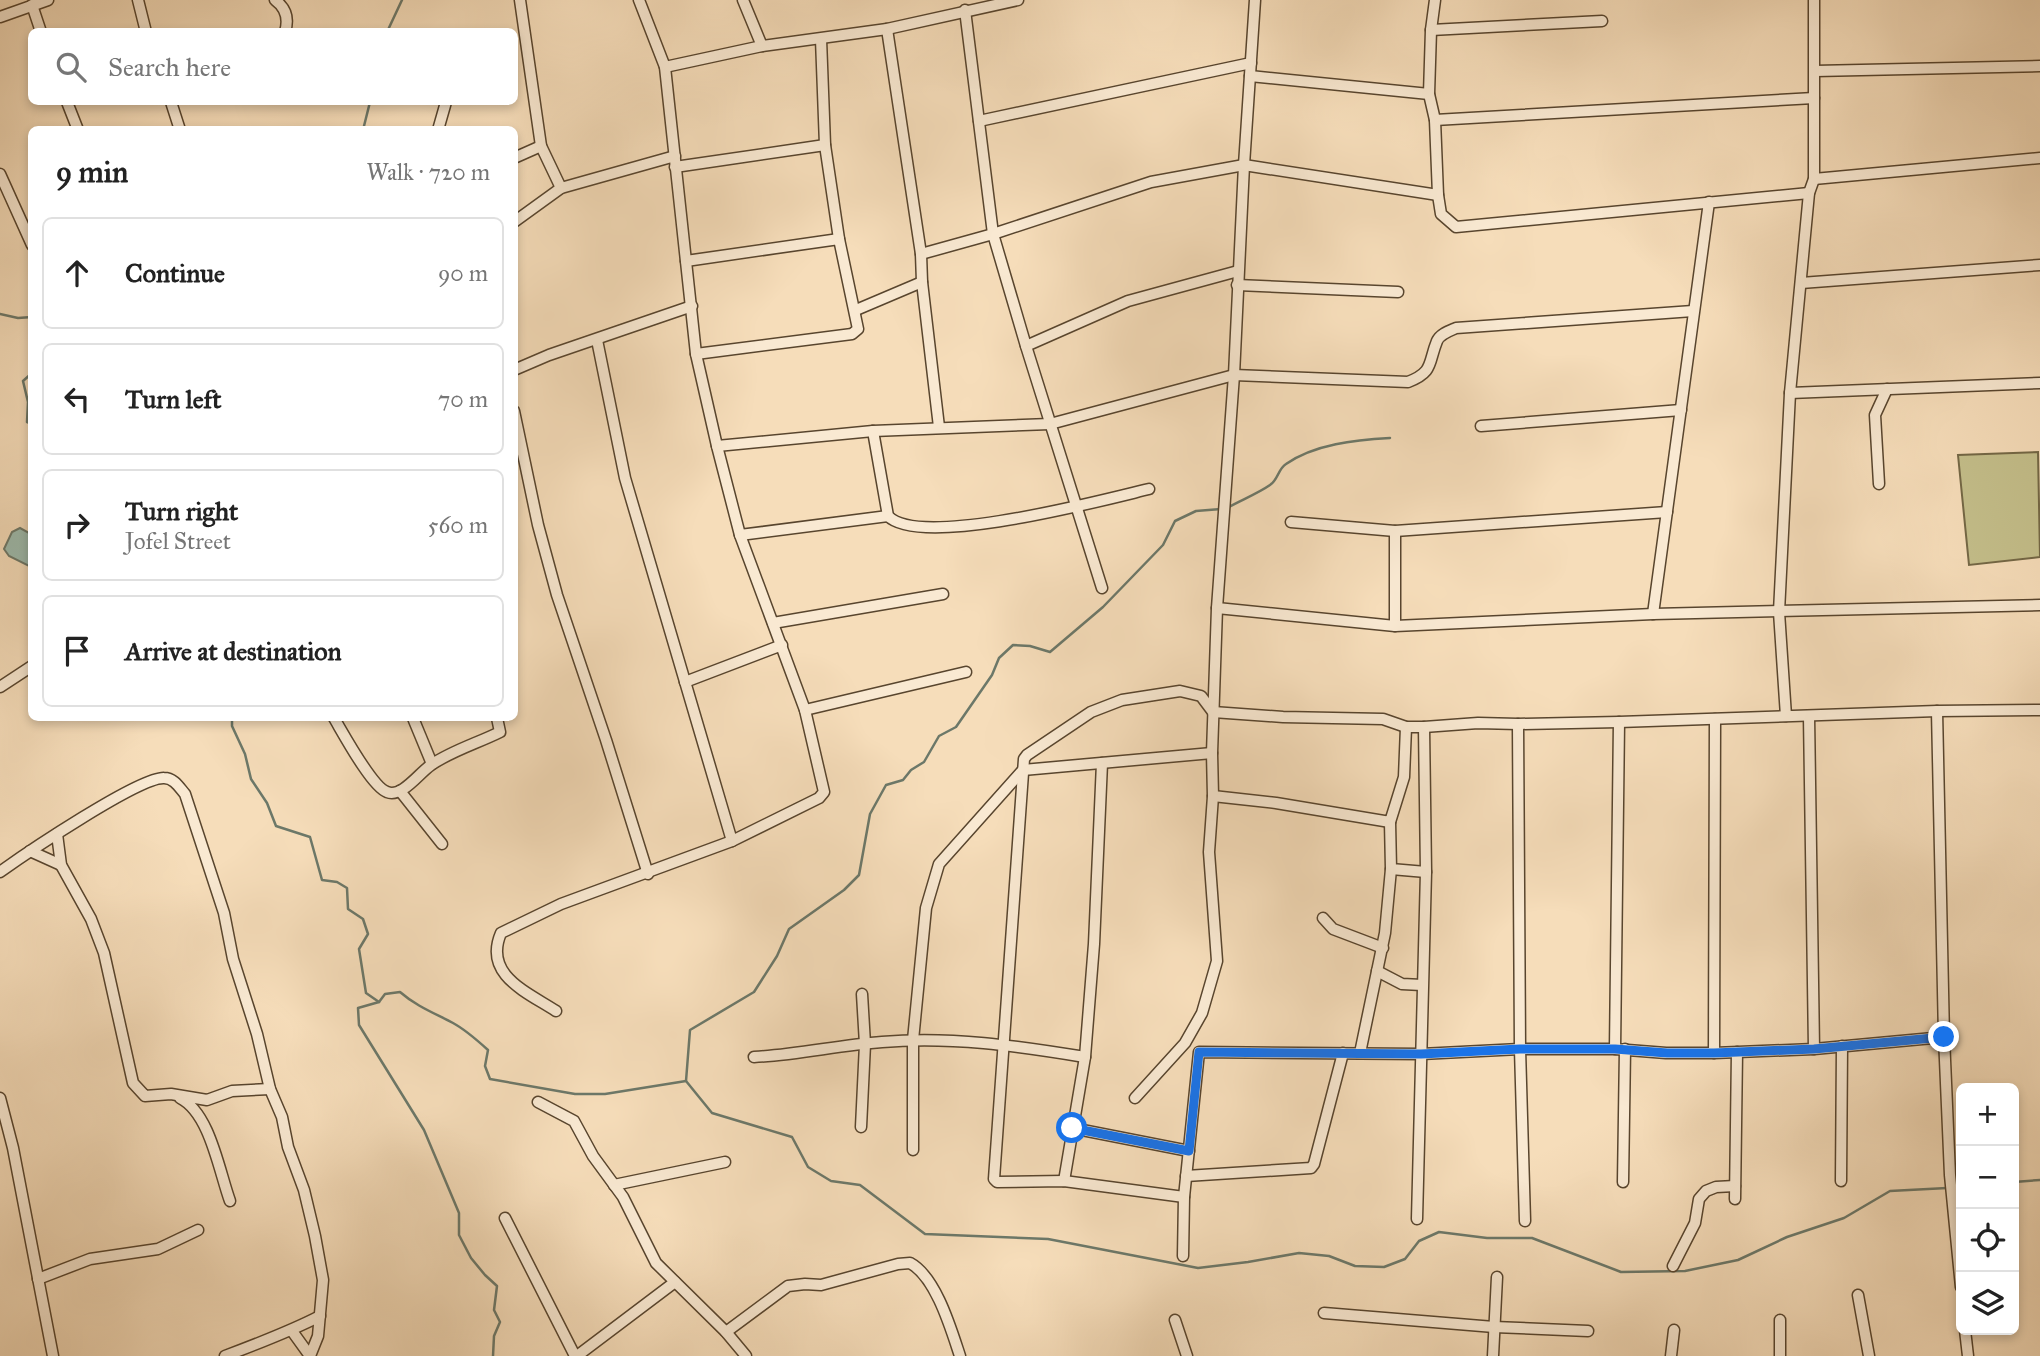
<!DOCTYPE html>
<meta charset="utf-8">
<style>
body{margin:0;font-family:"IM FELL Great Primer",serif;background:#f6f6f6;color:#222}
.controls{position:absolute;right:21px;bottom:21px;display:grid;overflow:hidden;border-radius:10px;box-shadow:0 4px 10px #0003}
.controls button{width:63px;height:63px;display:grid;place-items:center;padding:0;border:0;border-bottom:2px solid #e0e0e0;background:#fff;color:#222;font:35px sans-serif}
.stop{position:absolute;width:21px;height:21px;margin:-16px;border:5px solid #1a73e8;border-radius:50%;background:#fff}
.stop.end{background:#1a73e8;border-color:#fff;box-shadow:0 2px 7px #0008}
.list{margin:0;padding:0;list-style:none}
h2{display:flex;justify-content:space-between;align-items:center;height:91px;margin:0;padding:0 28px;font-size:30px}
h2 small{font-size:23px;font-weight:400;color:#767676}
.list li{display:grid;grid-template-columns:46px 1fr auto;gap:21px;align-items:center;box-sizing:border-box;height:112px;margin:0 14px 14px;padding:0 14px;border:2px solid #e0e0e0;border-radius:10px}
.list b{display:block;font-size:26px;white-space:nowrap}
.list p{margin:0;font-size:23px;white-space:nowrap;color:#767676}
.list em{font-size:23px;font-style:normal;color:#767676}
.icon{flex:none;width:38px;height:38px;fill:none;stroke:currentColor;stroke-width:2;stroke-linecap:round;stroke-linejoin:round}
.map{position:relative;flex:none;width:2040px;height:1356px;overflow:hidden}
.search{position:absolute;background:#fff;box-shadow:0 4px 10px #0003;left:28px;top:28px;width:490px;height:77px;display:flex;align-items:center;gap:18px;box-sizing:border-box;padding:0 24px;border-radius:10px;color:#767676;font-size:26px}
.panel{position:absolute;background:#fff;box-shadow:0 4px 10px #0003;left:28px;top:126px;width:490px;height:595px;border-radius:10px}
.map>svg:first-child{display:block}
.green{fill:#c4bf8b;stroke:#746846;stroke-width:2}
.water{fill:#9dbcaf;stroke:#6c7869;stroke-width:2}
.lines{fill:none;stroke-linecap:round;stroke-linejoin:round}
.stream{stroke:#6c7869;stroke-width:2.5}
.minor-casing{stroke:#58452e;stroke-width:13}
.minor{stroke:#f9e9d2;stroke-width:10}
.route{stroke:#1a73e8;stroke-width:9}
</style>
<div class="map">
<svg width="2040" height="1356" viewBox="0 0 2040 1356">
<rect width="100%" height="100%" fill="#f6ddba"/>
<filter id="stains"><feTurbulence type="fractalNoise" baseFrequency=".00286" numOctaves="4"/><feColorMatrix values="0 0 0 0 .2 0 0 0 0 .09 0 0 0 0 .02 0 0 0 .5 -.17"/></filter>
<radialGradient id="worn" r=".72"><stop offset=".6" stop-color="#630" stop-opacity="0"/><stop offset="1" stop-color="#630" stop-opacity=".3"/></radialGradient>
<!-- green -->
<path class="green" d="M2038,452L2040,557L1969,565L1958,455Z"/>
<!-- water -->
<path class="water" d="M20,528L31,534V567L9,556L4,549L12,532Z"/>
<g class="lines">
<!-- stream -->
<g class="stream">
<path d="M387,32L402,0"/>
<path d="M363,130L370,102"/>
<path d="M0,314L18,318L32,317"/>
<path d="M32,373L23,381L28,402L27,422L32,424"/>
<path d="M1227,508C1241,500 1257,494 1270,485C1278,480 1278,469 1286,464C1315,444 1355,440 1390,438"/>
<path d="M1221,509L1196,511L1175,521L1163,545L1103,607L1050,652L1030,646L1013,645L999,658L992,675L956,727L939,736L924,762L911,770L903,780L886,785L870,814L859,875L844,890L789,929L777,956L754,992L690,1030L686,1081L712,1113L792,1137L808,1167L831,1181L860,1185L925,1234L1048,1239L1198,1268L1248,1262L1299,1253L1329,1256L1355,1266L1384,1267L1405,1259L1419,1241L1439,1232L1487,1238H1532L1621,1272L1685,1271L1738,1260L1787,1237L1844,1218L1890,1191L1947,1188"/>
<path d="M232,718V726L245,754L251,779L267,803L276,826L310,837L322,880L337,882L347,888L348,909L363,919L368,934L359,949L366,993L379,1002"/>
<path d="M2014,1182L2040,1180"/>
<path d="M493,1356L494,1336L500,1322L494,1310L497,1286L485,1275L471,1258L459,1235V1213L424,1130L359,1025L358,1008L379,1002L385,994L400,992C416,1006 434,1013 453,1023C466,1030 477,1040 488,1050L485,1066L490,1079L575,1094H605L686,1081"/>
</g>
<!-- minor casing -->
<g class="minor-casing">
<g id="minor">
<path d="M138,0L146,32"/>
<path d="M275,0C286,8 289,19 285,32"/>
<path d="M520,0L541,146L561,188"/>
<path d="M743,0L762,46"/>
<path d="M1435,0L1431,30L1429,94L1435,120L1438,195L1441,214L1456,227L1809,193"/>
<path d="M32,5L41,32"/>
<path d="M965,10L993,234L1026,346L1102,588"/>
<path d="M0,17L48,0"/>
<path d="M887,29L921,254L922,282L939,427"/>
<path d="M1431,30L1602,21"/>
<path d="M665,67L762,46L887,29L1018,0"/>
<path d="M1815,71L2040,66"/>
<path d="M1250,76L1429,94"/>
<path d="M67,102L78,130"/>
<path d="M171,102L180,130"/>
<path d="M1435,120L1814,98"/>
<path d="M979,121L1251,63"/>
<path d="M438,130L446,102"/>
<path d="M514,158L541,146"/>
<path d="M675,167L825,145"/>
<path d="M0,174L32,245"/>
<path d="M1814,179L2040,158"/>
<path d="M514,222L561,188L675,156"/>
<path d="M921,254L993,234L1151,182L1244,165L1438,195"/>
<path d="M686,261L839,239"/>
<path d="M1801,283L2040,265"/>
<path d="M1237,285L1398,292"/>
<path d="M856,310L922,282"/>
<path d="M597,340L625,478L732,841"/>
<path d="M1026,346L1128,301L1238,271"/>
<path d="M696,354L852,334L858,329L839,239L825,145L821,39"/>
<path d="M514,370L549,355L692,306"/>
<path d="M1790,393L2040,383"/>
<path d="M514,411L538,525L557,595L606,740L648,874"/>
<path d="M1481,426L1681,410"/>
<path d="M873,431L888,516C920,549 1103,500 1149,489"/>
<path d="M717,446L873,431L1050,424L1234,375L1408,382C1434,372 1428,363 1437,341C1440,334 1449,331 1456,328L1693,311"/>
<path d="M1879,484L1875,415L1887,389"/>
<path d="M1291,522L1395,531L1667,512"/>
<path d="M1395,531V626"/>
<path d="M740,535L888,516"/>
<path d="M1217,608L1395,626L1653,614L2040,605"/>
<path d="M1653,614L1709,202"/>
<path d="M773,623L943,594"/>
<path d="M685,682L782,645"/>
<path d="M0,687L32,666"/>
<path d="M805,710L966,672"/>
<path d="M1937,711L1944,1037L1950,1175L1961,1287"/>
<path d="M1786,716L1779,612L1790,393L1809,193L1814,179V0"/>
<path d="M1809,716L1814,1049"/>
<path d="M334,718C343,733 372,787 387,792C402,798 419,773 431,765C451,751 478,743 500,732L497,718"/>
<path d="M413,718L432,764"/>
<path d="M1518,724L1520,1049L1525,1221"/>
<path d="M400,791L442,844"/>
<path d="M1213,796L1276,803L1390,822L1404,777L1406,727"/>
<path d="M1390,822L1391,869L1426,872"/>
<path d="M57,834L61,865L91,919L104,953L133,1083L145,1096L171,1094L207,1100L232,1091L270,1089"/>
<path d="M30,851L61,865"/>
<path d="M0,872C25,854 139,777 164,778C174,778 179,787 185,794L224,913L233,959L257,1034L270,1089L282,1117L288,1147L304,1190L315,1236L323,1280L318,1336L310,1356"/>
<path d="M1323,918L1333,929L1383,948"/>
<path d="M1377,971L1402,984L1422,985"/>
<path d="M556,1011C527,992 483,975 501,933L561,904L732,841L819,798L824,792L805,710L740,535L717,446L696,354L665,67L639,0"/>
<path d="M1615,1049L1619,722"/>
<path d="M1360,1053L1385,933L1391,869"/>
<path d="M1714,1053L1715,719"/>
<path d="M754,1057C797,1055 839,1045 882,1042C950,1036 1018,1046 1085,1057"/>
<path d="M0,1098L13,1148L53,1356"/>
<path d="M180,1098C210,1113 219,1171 230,1201"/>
<path d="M1135,1098L1185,1043L1202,1013L1217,961L1209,852L1213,796L1212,753L1217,608L1234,375L1244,165L1255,0"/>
<path d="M538,1102L574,1121L593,1156L623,1197L656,1263L726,1332L746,1356"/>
<path d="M861,1127L865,1044L862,994"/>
<path d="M1072,1128L1189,1151"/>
<path d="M913,1150V1040L926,908L939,864L1023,770L1212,753"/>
<path d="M1186,1176L1311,1168L1314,1164L1343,1053"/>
<path d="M1064,1181L1085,1057L1094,944L1102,763"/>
<path d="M1841,1181L1842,1046"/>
<path d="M1623,1182L1625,1049"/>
<path d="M614,1185L725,1162"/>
<path d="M1184,1197L1064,1181L997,1182L994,1179L1024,759L1027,755L1091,712L1122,700L1180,691L1201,696L1213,712L1283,717L1383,719L1406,727H1424L1478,723L1518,724L1619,722L1937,711L2040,710"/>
<path d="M1735,1199L1737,1052"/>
<path d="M505,1218L575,1356"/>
<path d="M1417,1219L1426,872L1424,727"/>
<path d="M1183,1256L1184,1197L1199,1052L1421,1054L1520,1049H1615L1666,1053H1714L1814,1049L1944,1037"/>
<path d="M1673,1266L1695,1223L1699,1199L1706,1191L1716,1187L1735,1186"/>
<path d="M38,1279L90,1259L158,1249L198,1230"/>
<path d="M1858,1295L1869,1356"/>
<path d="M1324,1313L1494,1327L1588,1331"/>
<path d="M1175,1320L1187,1356"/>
<path d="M1780,1320V1356"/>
<path d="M1965,1330L1968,1356"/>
<path d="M292,1331L310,1356"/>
<path d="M726,1332L788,1286L805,1284L821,1285L898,1264L910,1263C936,1277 951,1329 960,1356"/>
<path d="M225,1356C257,1344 289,1332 320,1316"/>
<path d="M577,1356L675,1282"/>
<path d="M1493,1356L1497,1277"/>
<path d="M1671,1356L1674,1330"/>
</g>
</g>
<!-- minor -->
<use href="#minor" class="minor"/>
</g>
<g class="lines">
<!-- route -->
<path class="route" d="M1072,1128L1189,1151L1199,1052L1421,1054L1520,1049H1615L1667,1053H1714L1814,1049L1944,1037"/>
</g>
<rect width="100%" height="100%" filter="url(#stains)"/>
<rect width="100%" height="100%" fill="url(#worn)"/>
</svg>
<div class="controls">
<button>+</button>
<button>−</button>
<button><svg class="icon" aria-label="locate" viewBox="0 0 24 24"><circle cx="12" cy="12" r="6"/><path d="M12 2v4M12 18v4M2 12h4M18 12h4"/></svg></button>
<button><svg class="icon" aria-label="layers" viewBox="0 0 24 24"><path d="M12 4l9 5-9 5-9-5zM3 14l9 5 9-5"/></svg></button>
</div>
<div class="stop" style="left:1072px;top:1128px"></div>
<div class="stop end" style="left:1944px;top:1037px"></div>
<div class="search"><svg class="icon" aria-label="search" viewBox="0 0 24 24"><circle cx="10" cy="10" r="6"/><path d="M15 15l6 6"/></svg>Search here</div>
<section class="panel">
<h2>9 min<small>Walk · 720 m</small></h2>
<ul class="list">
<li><svg class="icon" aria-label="ahead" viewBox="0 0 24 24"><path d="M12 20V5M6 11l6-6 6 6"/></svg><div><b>Continue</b></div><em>90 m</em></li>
<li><svg class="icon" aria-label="left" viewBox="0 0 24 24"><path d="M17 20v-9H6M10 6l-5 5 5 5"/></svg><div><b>Turn left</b></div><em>70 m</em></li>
<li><svg class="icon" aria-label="right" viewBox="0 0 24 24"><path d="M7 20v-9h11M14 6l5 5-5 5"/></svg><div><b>Turn right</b><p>Jofel Street</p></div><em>560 m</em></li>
<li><svg class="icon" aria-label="arrive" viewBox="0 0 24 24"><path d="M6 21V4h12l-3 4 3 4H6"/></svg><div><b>Arrive at destination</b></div></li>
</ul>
</section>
</div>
